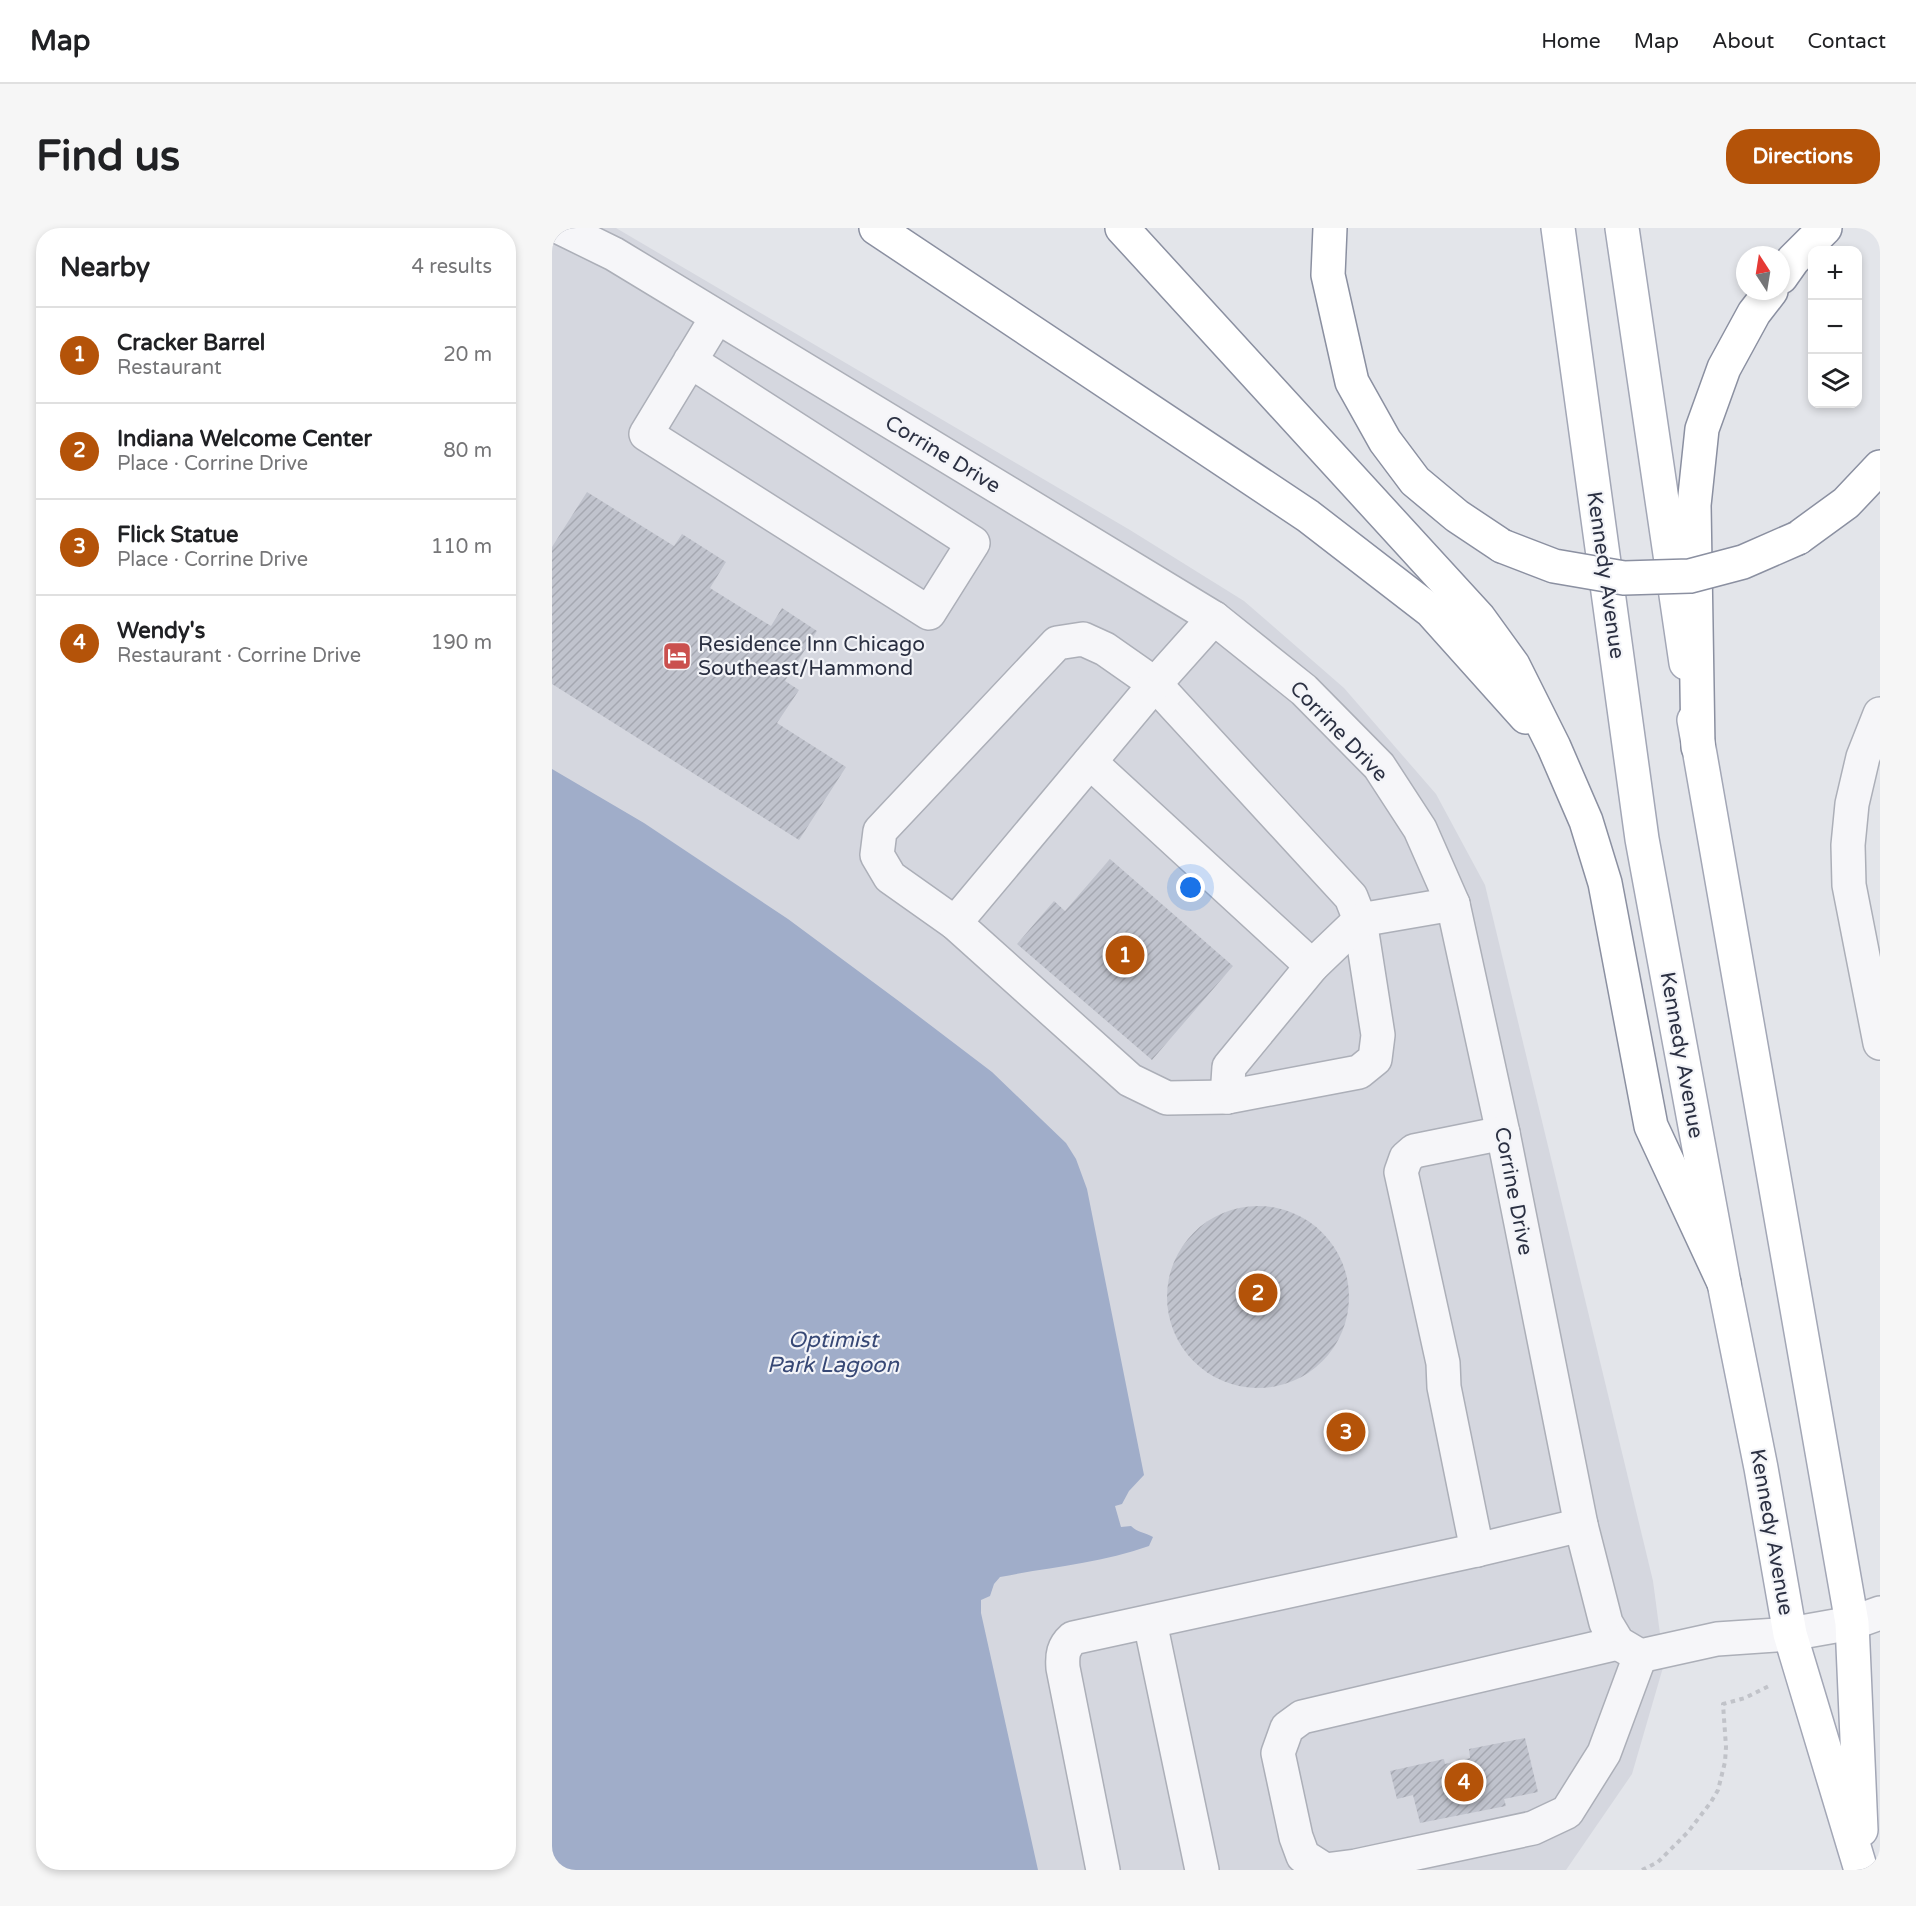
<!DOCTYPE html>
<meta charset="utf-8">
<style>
body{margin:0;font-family:"Varela Round",sans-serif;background:#f6f6f6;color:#202124}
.controls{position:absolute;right:18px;top:18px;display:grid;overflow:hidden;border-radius:12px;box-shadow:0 3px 9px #0003}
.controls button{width:54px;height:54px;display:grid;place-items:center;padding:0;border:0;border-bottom:2px solid #e0e0e0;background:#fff;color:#202124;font:30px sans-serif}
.compass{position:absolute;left:1184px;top:18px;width:54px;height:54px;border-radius:50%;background:#fff;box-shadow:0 3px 9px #0003;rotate:348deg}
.you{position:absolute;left:639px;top:660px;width:21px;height:21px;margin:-15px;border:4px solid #fff;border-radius:50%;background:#1a73e8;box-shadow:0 0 0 9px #1a73e833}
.badge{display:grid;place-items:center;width:39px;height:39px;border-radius:50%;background:#b45309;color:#fff;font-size:20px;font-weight:700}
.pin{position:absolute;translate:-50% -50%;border:3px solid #fff;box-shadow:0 2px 6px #0006}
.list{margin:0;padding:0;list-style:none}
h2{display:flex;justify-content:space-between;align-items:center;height:78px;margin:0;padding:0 24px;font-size:26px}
h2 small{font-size:20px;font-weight:400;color:#757577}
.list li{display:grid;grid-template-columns:39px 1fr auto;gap:18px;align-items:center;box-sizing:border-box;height:96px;padding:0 24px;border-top:2px solid #e0e0e0}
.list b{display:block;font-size:22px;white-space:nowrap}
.list p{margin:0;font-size:20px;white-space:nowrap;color:#757577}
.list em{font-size:20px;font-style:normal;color:#757577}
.icon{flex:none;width:33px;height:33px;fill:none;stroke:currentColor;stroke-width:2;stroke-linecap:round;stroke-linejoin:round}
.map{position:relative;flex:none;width:1328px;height:1642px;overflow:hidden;border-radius:24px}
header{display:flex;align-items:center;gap:36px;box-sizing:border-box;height:84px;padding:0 30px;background:#fff;border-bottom:2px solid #e0e0e0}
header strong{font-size:28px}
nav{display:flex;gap:33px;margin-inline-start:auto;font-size:21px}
.intro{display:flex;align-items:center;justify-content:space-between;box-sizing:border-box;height:144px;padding:0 36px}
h1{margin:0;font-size:42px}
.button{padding:15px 27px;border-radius:24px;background:#b45309;color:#fff;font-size:21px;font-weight:700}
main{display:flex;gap:36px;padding:0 36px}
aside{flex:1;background:#fff;border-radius:24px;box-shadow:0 3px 9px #0003}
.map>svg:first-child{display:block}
.built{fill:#d5d7df}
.water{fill:#a0adc9}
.building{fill:url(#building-hatch)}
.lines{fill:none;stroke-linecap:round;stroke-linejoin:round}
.minor-casing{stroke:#acafb8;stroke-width:36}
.major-casing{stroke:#a3a7b6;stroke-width:36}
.highway-casing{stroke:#8b90a1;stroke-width:36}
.path{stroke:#c1c3c9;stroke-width:4;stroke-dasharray:4.5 4.5;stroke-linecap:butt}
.minor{stroke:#f6f6f9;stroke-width:33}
.major{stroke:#fff;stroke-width:33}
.highway{stroke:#fff;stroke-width:33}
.highway-bridge-casing{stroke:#8b90a1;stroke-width:36;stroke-linecap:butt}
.highway-bridge{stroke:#fff;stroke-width:33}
.labels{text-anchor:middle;stroke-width:4.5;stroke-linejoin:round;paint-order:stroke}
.street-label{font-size:21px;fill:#2b3042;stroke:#f3f4f8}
.poi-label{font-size:21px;fill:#2b3042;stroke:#f3f4f8;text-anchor:start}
.water-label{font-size:22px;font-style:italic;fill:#374875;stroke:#f3f4f8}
</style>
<header>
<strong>Map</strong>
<nav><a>Home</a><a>Map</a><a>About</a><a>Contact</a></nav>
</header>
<div class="intro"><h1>Find us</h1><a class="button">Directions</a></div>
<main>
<aside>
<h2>Nearby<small>4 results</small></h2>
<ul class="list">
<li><span class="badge">1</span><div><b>Cracker Barrel</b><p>Restaurant</p></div><em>20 m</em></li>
<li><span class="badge">2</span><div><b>Indiana Welcome Center</b><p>Place · Corrine Drive</p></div><em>80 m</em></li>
<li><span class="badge">3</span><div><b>Flick Statue</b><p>Place · Corrine Drive</p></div><em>110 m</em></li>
<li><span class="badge">4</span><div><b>Wendy's</b><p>Restaurant · Corrine Drive</p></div><em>190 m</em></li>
</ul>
</aside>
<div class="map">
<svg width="1328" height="1642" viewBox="0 0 1328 1642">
<defs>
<pattern id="building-hatch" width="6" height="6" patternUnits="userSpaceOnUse" patternTransform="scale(1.5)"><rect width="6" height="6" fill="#c0c3cd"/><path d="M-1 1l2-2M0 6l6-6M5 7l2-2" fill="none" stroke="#a5a8b1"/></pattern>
</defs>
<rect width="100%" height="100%" fill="#e3e5ea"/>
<!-- built -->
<path class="built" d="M0,0H64L578,302L692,373L792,460L884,566L933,657L1101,1353L1112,1436L1080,1546L1014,1642H430L0,552Z"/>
<!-- water -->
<path class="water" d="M0,541L92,595L236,691L348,774L440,844L514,915L524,931L535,961L592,1247L577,1263L570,1276L563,1278L569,1299L579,1298C586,1305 593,1304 601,1309L597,1318C549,1335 498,1339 448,1349L442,1356L438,1368L429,1372V1385L486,1642H0Z"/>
<!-- building -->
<g class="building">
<path d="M35,264L122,318L130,306L174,334L158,360L219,398L230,380L265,403L233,453L247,462L225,495L294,539L247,612L0,456V319Z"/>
<path d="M558,631L681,738L600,832L465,716L502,673L513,683Z"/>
<circle cx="706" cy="1069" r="91"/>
<path d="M973,1510L986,1564L952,1571L954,1578L868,1595L861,1567L845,1571L838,1543L892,1531L893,1536L918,1530L917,1521Z"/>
</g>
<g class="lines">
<!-- minor casing -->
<g class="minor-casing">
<g id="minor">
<path d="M9,0L62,26L662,390L752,462L827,538L868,601L901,676L951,905L1029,1297L1054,1395L1066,1415L1088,1428L1165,1411L1238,1406L1300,1395L1328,1385"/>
<path d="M138,133L421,315L377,385L94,206L165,89"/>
<path d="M531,411L553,421L603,456L799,669L808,692L826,807L823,831L807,844L675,869L615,870L578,852L403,695L338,649L325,627L328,603L505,415Z"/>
<path d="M1328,486L1311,529L1300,576L1296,617L1297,657L1328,815"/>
<path d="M538,534L760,738"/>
<path d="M403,695L603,456L662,390"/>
<path d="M675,869L677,839L760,738L808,692L901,676"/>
<path d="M925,1322L892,1159L891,1135L849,944L854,930L862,923L951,905"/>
<path d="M598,1394L650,1642"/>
<path d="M1066,1415L750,1489L735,1500L726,1525L744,1609L751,1628L773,1642L804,1638L981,1600L1015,1584L1052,1525L1088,1428"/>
<path d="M551,1642L511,1440C510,1427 511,1419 521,1410L925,1322L1029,1297"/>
</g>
</g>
<!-- major casing -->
<g class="major-casing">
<g id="major">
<path d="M1006,0L1090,611L1172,1055L1209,1240L1238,1406L1309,1642"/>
<path d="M1070,0L1134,435"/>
<path d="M1142,492L1300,1395L1309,1602"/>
</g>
</g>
<!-- highway casing -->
<g class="highway-casing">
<g id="highway">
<path d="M324,0L756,288L879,383L974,489"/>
<path d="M570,0L927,390L961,437L1002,519L1034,593L1053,655L1099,898L1172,1055"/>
<path d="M778,0L776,47L800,154L833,213L863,253L905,288L950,318"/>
<path d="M1229,49L1241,32L1273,0"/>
<path d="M1246,310L1294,275L1328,239"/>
<path d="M1146,519L1142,277L1150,201L1172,140L1202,85L1219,63"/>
</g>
</g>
<!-- path -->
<path class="path" d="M1090,1642L1106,1634L1136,1604L1159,1574L1166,1562L1173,1534L1174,1519L1171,1476L1193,1470L1219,1457"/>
<!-- minor -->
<use href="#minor" class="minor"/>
<!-- major -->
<use href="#major" class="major"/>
<!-- highway -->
<use href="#highway" class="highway"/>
<!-- highway-bridge casing -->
<g class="highway-bridge-casing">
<path id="highway-bridge" d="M950,318L1002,338L1072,350L1138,348L1191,334L1246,310"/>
</g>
<!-- highway-bridge -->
<use href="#highway-bridge" class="highway-bridge"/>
</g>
<!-- icons -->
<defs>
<g id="hotel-square" transform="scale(1.5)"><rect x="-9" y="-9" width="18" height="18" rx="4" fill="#ca504e" stroke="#f3f4f8"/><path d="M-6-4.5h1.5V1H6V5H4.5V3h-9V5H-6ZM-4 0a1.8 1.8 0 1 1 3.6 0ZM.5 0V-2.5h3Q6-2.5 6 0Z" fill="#fff"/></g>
</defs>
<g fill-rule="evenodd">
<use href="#hotel-square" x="125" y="428"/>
</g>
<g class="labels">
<!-- street labels -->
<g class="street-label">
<text transform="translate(391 226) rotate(31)" y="7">Corrine Drive</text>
<text transform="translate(1054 347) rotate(82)" y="7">Kennedy Avenue</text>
<text transform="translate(787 503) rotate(46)" y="7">Corrine Drive</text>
<text transform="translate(1130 827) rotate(80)" y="7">Kennedy Avenue</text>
<text transform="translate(962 963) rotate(79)" y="7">Corrine Drive</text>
<text transform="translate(1220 1304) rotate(80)" y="7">Kennedy Avenue</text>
</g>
<!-- poi labels -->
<g class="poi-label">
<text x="146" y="423">Residence Inn Chicago<tspan x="146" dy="24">Southeast/Hammond</tspan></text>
</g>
<!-- water labels -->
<g class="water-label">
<text x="281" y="1119">Optimist<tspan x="281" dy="25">Park Lagoon</tspan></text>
</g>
</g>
</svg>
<div class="controls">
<button>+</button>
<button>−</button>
<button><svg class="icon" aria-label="layers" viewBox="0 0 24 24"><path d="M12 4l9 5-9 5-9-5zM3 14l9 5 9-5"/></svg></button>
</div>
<svg class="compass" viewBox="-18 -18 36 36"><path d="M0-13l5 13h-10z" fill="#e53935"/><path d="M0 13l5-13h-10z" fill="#757577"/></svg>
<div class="you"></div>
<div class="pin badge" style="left:573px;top:727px">1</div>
<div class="pin badge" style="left:706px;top:1065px">2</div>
<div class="pin badge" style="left:794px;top:1204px">3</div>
<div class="pin badge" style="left:912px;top:1554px">4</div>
</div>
</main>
